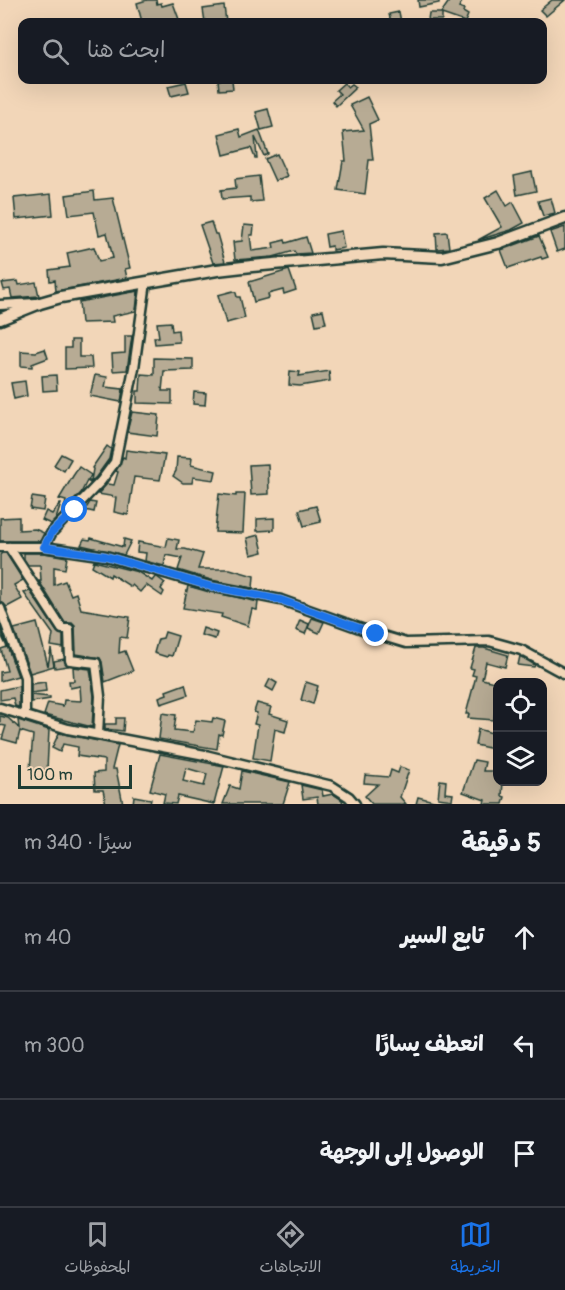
<!DOCTYPE html>
<html lang="ar">
<meta charset="utf-8">
<style>
body{margin:0;font-family:Pangolin,"Playpen Sans Arabic",sans-serif;background:#242831;color:#f1f3f6;direction:rtl}
.controls{position:absolute;right:18px;bottom:18px;display:grid;overflow:hidden;border-radius:12px;box-shadow:0 6px 24px #0002}
.controls button{width:54px;height:54px;display:grid;place-items:center;padding:0;border:0;border-bottom:2px solid #363941;background:#171b24;color:#f1f3f6;font:30px sans-serif}
.scale{position:absolute;left:18px;bottom:15px;width:114px;box-sizing:border-box;padding-left:6px;border:3px solid #1f3d34;border-top:0;font-size:16px;line-height:21px;white-space:nowrap;color:#1f3d34;-webkit-text-stroke:4px #f2d6b8;paint-order:stroke}
.stop{position:absolute;width:18px;height:18px;margin:-14px;border:4px solid #1a73e8;border-radius:50%;background:#fff}
.stop.end{background:#1a73e8;border-color:#fff;box-shadow:0 2px 6px #0008}
.list{margin:0;padding:0;list-style:none}
h2{display:flex;justify-content:space-between;align-items:center;height:78px;margin:0;padding:0 24px;font-size:26px}
h2 small{font-size:20px;font-weight:400;color:#9ea1a6}
.list li{display:grid;grid-template-columns:39px 1fr auto;gap:18px;align-items:center;box-sizing:border-box;height:108px;padding:0 24px;border-top:2px solid #363941}
.list b{display:block;font-size:22px;white-space:nowrap}
.list em{font-size:20px;font-style:normal;color:#9ea1a6}
.icon{flex:none;width:33px;height:33px;fill:none;stroke:currentColor;stroke-width:2;stroke-linecap:round;stroke-linejoin:round}
.map{position:relative;flex:none;width:565px;height:804px;overflow:hidden;direction:ltr}
.search{position:absolute;background:#171b24;box-shadow:0 6px 24px #0002;left:18px;right:18px;top:18px;height:66px;display:flex;align-items:center;gap:15px;box-sizing:border-box;padding:0 21px;border-radius:12px;color:#9ea1a6;font-size:22px}
.sheet{height:402px;background:#171b24}
nav{display:flex;justify-content:space-around;align-items:center;box-sizing:border-box;height:84px;border-top:2px solid #363941;background:#171b24;font-size:16px;color:#9ea1a6}
nav a{display:grid;justify-items:center;gap:3px}
nav .on{color:#1a73e8}
.map>svg:first-child{display:block}
.building{fill:#b7ab94;stroke:#1f3d34;stroke-width:1.5;fill-rule:evenodd}
.lines{fill:none;stroke-linecap:round;stroke-linejoin:round}
.minor-casing{stroke:#1f3d34;stroke-width:13}
.tertiary-casing{stroke:#1f3d34;stroke-width:15}
.minor{stroke:#f2d6b8;stroke-width:8}
.tertiary{stroke:#f2d6b8;stroke-width:10}
.route{stroke:#1a73e8;stroke-width:8}
</style>
<div class="map">
<svg width="565" height="804" viewBox="0 0 565 804">
<rect width="100%" height="100%" fill="#f2d6b8"/>
<filter id="ink" filterUnits="userSpaceOnUse"><feTurbulence type="fractalNoise" baseFrequency=".0167" numOctaves="2"/><feDisplacementMap in="SourceGraphic" scale="12" xChannelSelector="R" yChannelSelector="G"/><feConvolveMatrix kernelMatrix="1 2 1 2 8 2 1 2 1" color-interpolation-filters="sRGB"/></filter>
<g filter="url(#ink)">
<!-- building -->
<g class="building">
<path d="M147,0H156L157,4L161,3L162,6L173,3L180,22H160L159,19L142,22L137,3Z"/>
<path d="M418,0H439V3L419,7Z"/>
<path d="M450,0H463L459,7L464,9L463,12L468,15L465,22L442,14V20H428L429,13H441Z"/>
<path d="M552,0H565L546,16L540,10Z"/>
<path d="M224,6L226,22H205L203,9Z"/>
<path d="M399,12L401,22H391L389,14Z"/>
<path d="M218,80H232L233,89L219,90Z"/>
<path d="M186,82L189,92L171,96L168,86Z"/>
<path d="M344,83L348,87L352,84L356,87L336,106L332,101L340,94L336,90Z"/>
<path d="M367,97L378,120L369,124L373,160H369L365,194L338,190L343,161H346L343,132L364,130L350,105Z"/>
<path d="M268,109L273,127L261,130L256,112Z"/>
<path d="M239,129L241,137L259,130L268,154L264,156L255,137L257,158H255L251,148L224,155L219,134Z"/>
<path d="M277,154L287,176L275,181L265,159Z"/>
<path d="M532,172L536,191L517,195L514,176Z"/>
<path d="M259,176L262,201L250,202V197L222,199L221,190L236,188L235,179Z"/>
<path d="M498,190L507,206L513,202L524,223L511,230L478,240L502,227L485,198Z"/>
<path d="M94,191L95,200L113,198L130,268L125,269L127,278L56,291L55,280L50,281L49,270L70,267L67,253L94,247L99,261L113,258L107,233L99,235L94,212L69,215L66,195Z"/>
<path d="M51,194L53,215L16,219L14,198Z"/>
<path d="M551,198L555,213L543,216L538,201Z"/>
<path d="M211,222L215,234H217L225,262L213,263L200,225Z"/>
<path d="M244,225L254,226L253,235H250L252,251L274,248L273,243L285,240L286,243L306,237L311,253L296,254L294,251L273,257L235,260L233,242L242,241Z"/>
<path d="M565,227V249L557,252L550,232Z"/>
<path d="M341,231L344,248L332,250V246L327,247L325,234Z"/>
<path d="M447,232L449,248L437,249L436,233Z"/>
<path d="M539,236L548,257L542,259L541,257L508,268L501,250Z"/>
<path d="M289,270L296,290L284,294L283,290L268,294L269,298L254,302L249,282Z"/>
<path d="M18,281L19,285L36,282L39,296L12,298L10,289L4,290L2,283Z"/>
<path d="M138,291L136,311L112,316L113,322L81,323L79,302Z"/>
<path d="M233,291L236,293L237,297H240L245,318L226,323L218,295Z"/>
<path d="M323,310L326,323L316,325L313,312Z"/>
<path d="M171,322L172,331L178,330L179,342L155,344L154,337H159L157,323Z"/>
<path d="M125,336H132L127,370L113,371L112,354L125,353Z"/>
<path d="M71,340H79V357H91L92,368L65,369V348H71Z"/>
<path d="M45,349L48,358L32,364V367L21,366V351L36,352Z"/>
<path d="M154,358L193,359V370L164,371L162,391H172V404L137,403V391H140L141,374L154,375Z"/>
<path d="M290,371L300,372L299,376L329,371L330,381L300,386L289,385Z"/>
<path d="M56,375L57,390L43,391L42,376Z"/>
<path d="M95,375L107,377L105,387L123,389L121,402L90,396Z"/>
<path d="M25,381L27,396L14,399L11,383Z"/>
<path d="M194,392L206,393L205,405L193,404Z"/>
<path d="M132,412L159,415L157,436L127,432Z"/>
<path d="M107,446L111,449L109,459L96,477L90,483L87,481L81,493L64,510L66,501L59,499L73,476L79,467L91,475L88,481H91L93,469L92,468Z"/>
<path d="M126,450L165,455L160,480L134,477L128,515L114,512L116,497L98,494L107,484L114,485L118,472L116,471L123,457L125,458Z"/>
<path d="M61,454L71,459L64,471L54,465Z"/>
<path d="M177,457L192,458L191,465L216,471L214,480L193,477L192,483H183L173,476L176,471Z"/>
<path d="M268,464L269,494L251,495L249,465Z"/>
<path d="M219,494L236,496V494H245L243,533L215,532Z"/>
<path d="M32,497L45,499L43,511L30,509Z"/>
<path d="M90,502L96,503L94,512L85,510Z"/>
<path d="M60,504H61L56,519L51,524L42,520L46,511L52,514Z"/>
<path d="M316,506L321,522L304,526L299,510Z"/>
<path d="M19,517V530L35,529L44,533L40,541H0V518Z"/>
<path d="M274,518V530L257,531V519Z"/>
<path d="M259,535L263,552L251,555L247,538Z"/>
<path d="M91,538L123,547L124,539L131,541L124,555L81,545L84,539L90,540Z"/>
<path d="M168,538L179,540L177,549H185L203,554L198,569H230L254,576L253,588L211,580L178,570L182,558L166,555L164,566L145,561L146,553L137,552L138,542L166,547Z"/>
<path d="M2,553H6L23,580L14,585L22,599L7,607L4,604L0,602V555Z"/>
<path d="M24,553H44L67,557L65,569L54,567V585L65,581L71,595L76,593L81,609L130,617L127,638L120,637L119,653L125,651L133,671L105,682L102,662L100,658L76,654L75,626L72,623H65L39,581H41L40,565H28L24,559Z"/>
<path d="M94,561L138,572L152,581L155,577H157L165,583L161,589L164,592L162,596L146,585L140,592L132,585L131,587L111,574L110,577L92,566Z"/>
<path d="M188,586L258,602L257,610L252,609L248,626L221,617L222,614L183,608Z"/>
<path d="M30,591L57,632L63,635V653V648L51,646L53,634L24,593Z"/>
<path d="M312,618L324,622L319,633L308,628Z"/>
<path d="M300,620L309,624L305,634L296,630Z"/>
<path d="M37,623L48,666L51,649L54,666L30,673L14,629Z"/>
<path d="M0,627L18,676L0,681V672L7,671L1,649L7,647L0,633Z"/>
<path d="M203,628L217,633L215,639L201,635Z"/>
<path d="M165,632L178,636L172,656L168,655L167,657L154,653L158,639L163,638Z"/>
<path d="M476,648H484L508,655L505,667L486,662L482,679L498,683V710H495L494,720L468,718L469,714H466L476,676L472,675L474,669L470,668Z"/>
<path d="M520,656L535,665L534,667L518,665Z"/>
<path d="M64,659L68,666L55,668L54,661Z"/>
<path d="M73,667L90,669L94,696L92,727L44,715L48,703L63,706L64,700L81,701L80,686L70,688L69,681H74Z"/>
<path d="M270,679L277,683L273,691L266,687Z"/>
<path d="M45,682L46,691L31,693V684Z"/>
<path d="M306,682L318,686L313,704L301,700Z"/>
<path d="M185,684L188,695L161,704L159,697L167,694L166,691Z"/>
<path d="M19,686V707L15,706L13,698L0,700V690Z"/>
<path d="M31,695L50,697V699L31,702Z"/>
<path d="M257,703L271,707L269,714L288,720L285,732L275,729L270,761L253,758L258,725L254,724L257,713L254,712Z"/>
<path d="M162,713L176,715L174,730L193,732L196,720L212,722L213,718L225,721L222,735L219,734L217,749L159,739Z"/>
<path d="M0,716L8,718L19,728L18,720L49,730L47,770L30,769L33,735L20,731L17,743L2,739L6,726L0,725Z"/>
<path d="M116,718H124L123,731L105,729V724H116Z"/>
<path d="M478,729L492,733V736H498V750L475,745Z"/>
<path d="M59,733L118,745L112,769H116L123,804H106L103,790H95L94,773L104,772V760L77,756L78,747L63,744L60,752L52,748Z"/>
<path d="M160,754L224,766L214,804L178,796L176,804L163,803L165,794L150,790ZM186,768L207,774L204,786L183,781Z"/>
<path d="M474,760L485,762L483,771H498V782H503L502,796L505,797L503,804H484L485,800L463,792Z"/>
<path d="M400,767L409,770L400,797L406,804H372L365,796L378,784L364,783L365,775L389,777L391,770L398,773Z"/>
<path d="M242,771L290,782L283,804H223L230,786L239,789Z"/>
<path d="M440,780L446,781L445,793L453,794L452,800L438,798Z"/>
<path d="M301,785L322,790L323,796L333,794L342,800L343,804H318L317,797L303,799Z"/>
<path d="M134,796L151,799L150,804H133Z"/>
<path d="M418,797L438,802V804H416Z"/>
</g>
<g class="lines">
<!-- minor casing -->
<g class="minor-casing">
<g id="minor">
<path d="M0,305L36,303"/>
<path d="M0,547H44L106,556L209,586L281,600L376,634L406,643L489,641L521,650L565,674"/>
<path d="M9,547L62,629H69L70,660L96,663L100,696L98,734"/>
<path d="M44,547L52,532L101,481L115,462L134,368L146,282"/>
<path d="M0,608L25,677V716"/>
<path d="M0,708L68,729L205,755L332,786L349,797L355,804"/>
</g>
</g>
<!-- tertiary casing -->
<g class="tertiary-casing">
<path id="tertiary" d="M0,319L40,303L61,297L217,270L252,266L383,254L442,257L498,243L565,218"/>
</g>
<!-- minor -->
<use href="#minor" class="minor"/>
<!-- tertiary -->
<use href="#tertiary" class="tertiary"/>
</g>
</g>
<g class="lines" filter="url(#ink)">
<!-- route -->
<path class="route" d="M75,510L52,532L44,547L106,556L209,586L281,600L376,634"/>
</g>
</svg>
<div class="controls">
<button><svg class="icon" aria-label="locate" viewBox="0 0 24 24"><circle cx="12" cy="12" r="6"/><path d="M12 2v4M12 18v4M2 12h4M18 12h4"/></svg></button>
<button><svg class="icon" aria-label="layers" viewBox="0 0 24 24"><path d="M12 4l9 5-9 5-9-5zM3 14l9 5 9-5"/></svg></button>
</div>
<div class="scale">100 m</div>
<div class="stop" style="left:75px;top:510px"></div>
<div class="stop end" style="left:376px;top:634px"></div>
<div class="search"><svg class="icon" aria-label="search" viewBox="0 0 24 24"><circle cx="10" cy="10" r="6"/><path d="M15 15l6 6"/></svg>ابحث هنا</div>
</div>
<section class="sheet">
<h2>5 دقيقة<small>سيرًا · 340 m</small></h2>
<ul class="list">
<li><svg class="icon" aria-label="ahead" viewBox="0 0 24 24"><path d="M12 20V5M6 11l6-6 6 6"/></svg><div><b>تابع السير</b></div><em>40 m</em></li>
<li><svg class="icon" aria-label="left" viewBox="0 0 24 24"><path d="M17 20v-9H6M10 6l-5 5 5 5"/></svg><div><b>انعطف يسارًا</b></div><em>300 m</em></li>
<li><svg class="icon" aria-label="arrive" viewBox="0 0 24 24"><path d="M6 21V4h12l-3 4 3 4H6"/></svg><div><b>الوصول إلى الوجهة</b></div></li>
</ul>
</section>
<nav>
<a class="on"><svg class="icon" aria-label="map" viewBox="0 0 24 24"><path d="M3 6l6-2 6 2 6-2v14l-6 2-6-2-6 2zM9 4v14M15 6v14"/></svg>الخريطة</a>
<a><svg class="icon" aria-label="directions" viewBox="0 0 24 24"><path d="M12 3l9 9-9 9-9-9zM9 14v-3h6M13 9l2 2-2 2"/></svg>الاتجاهات</a>
<a><svg class="icon" aria-label="saved" viewBox="0 0 24 24"><path d="M7 4h10v16l-5-4-5 4z"/></svg>المحفوظات</a>
</nav>
